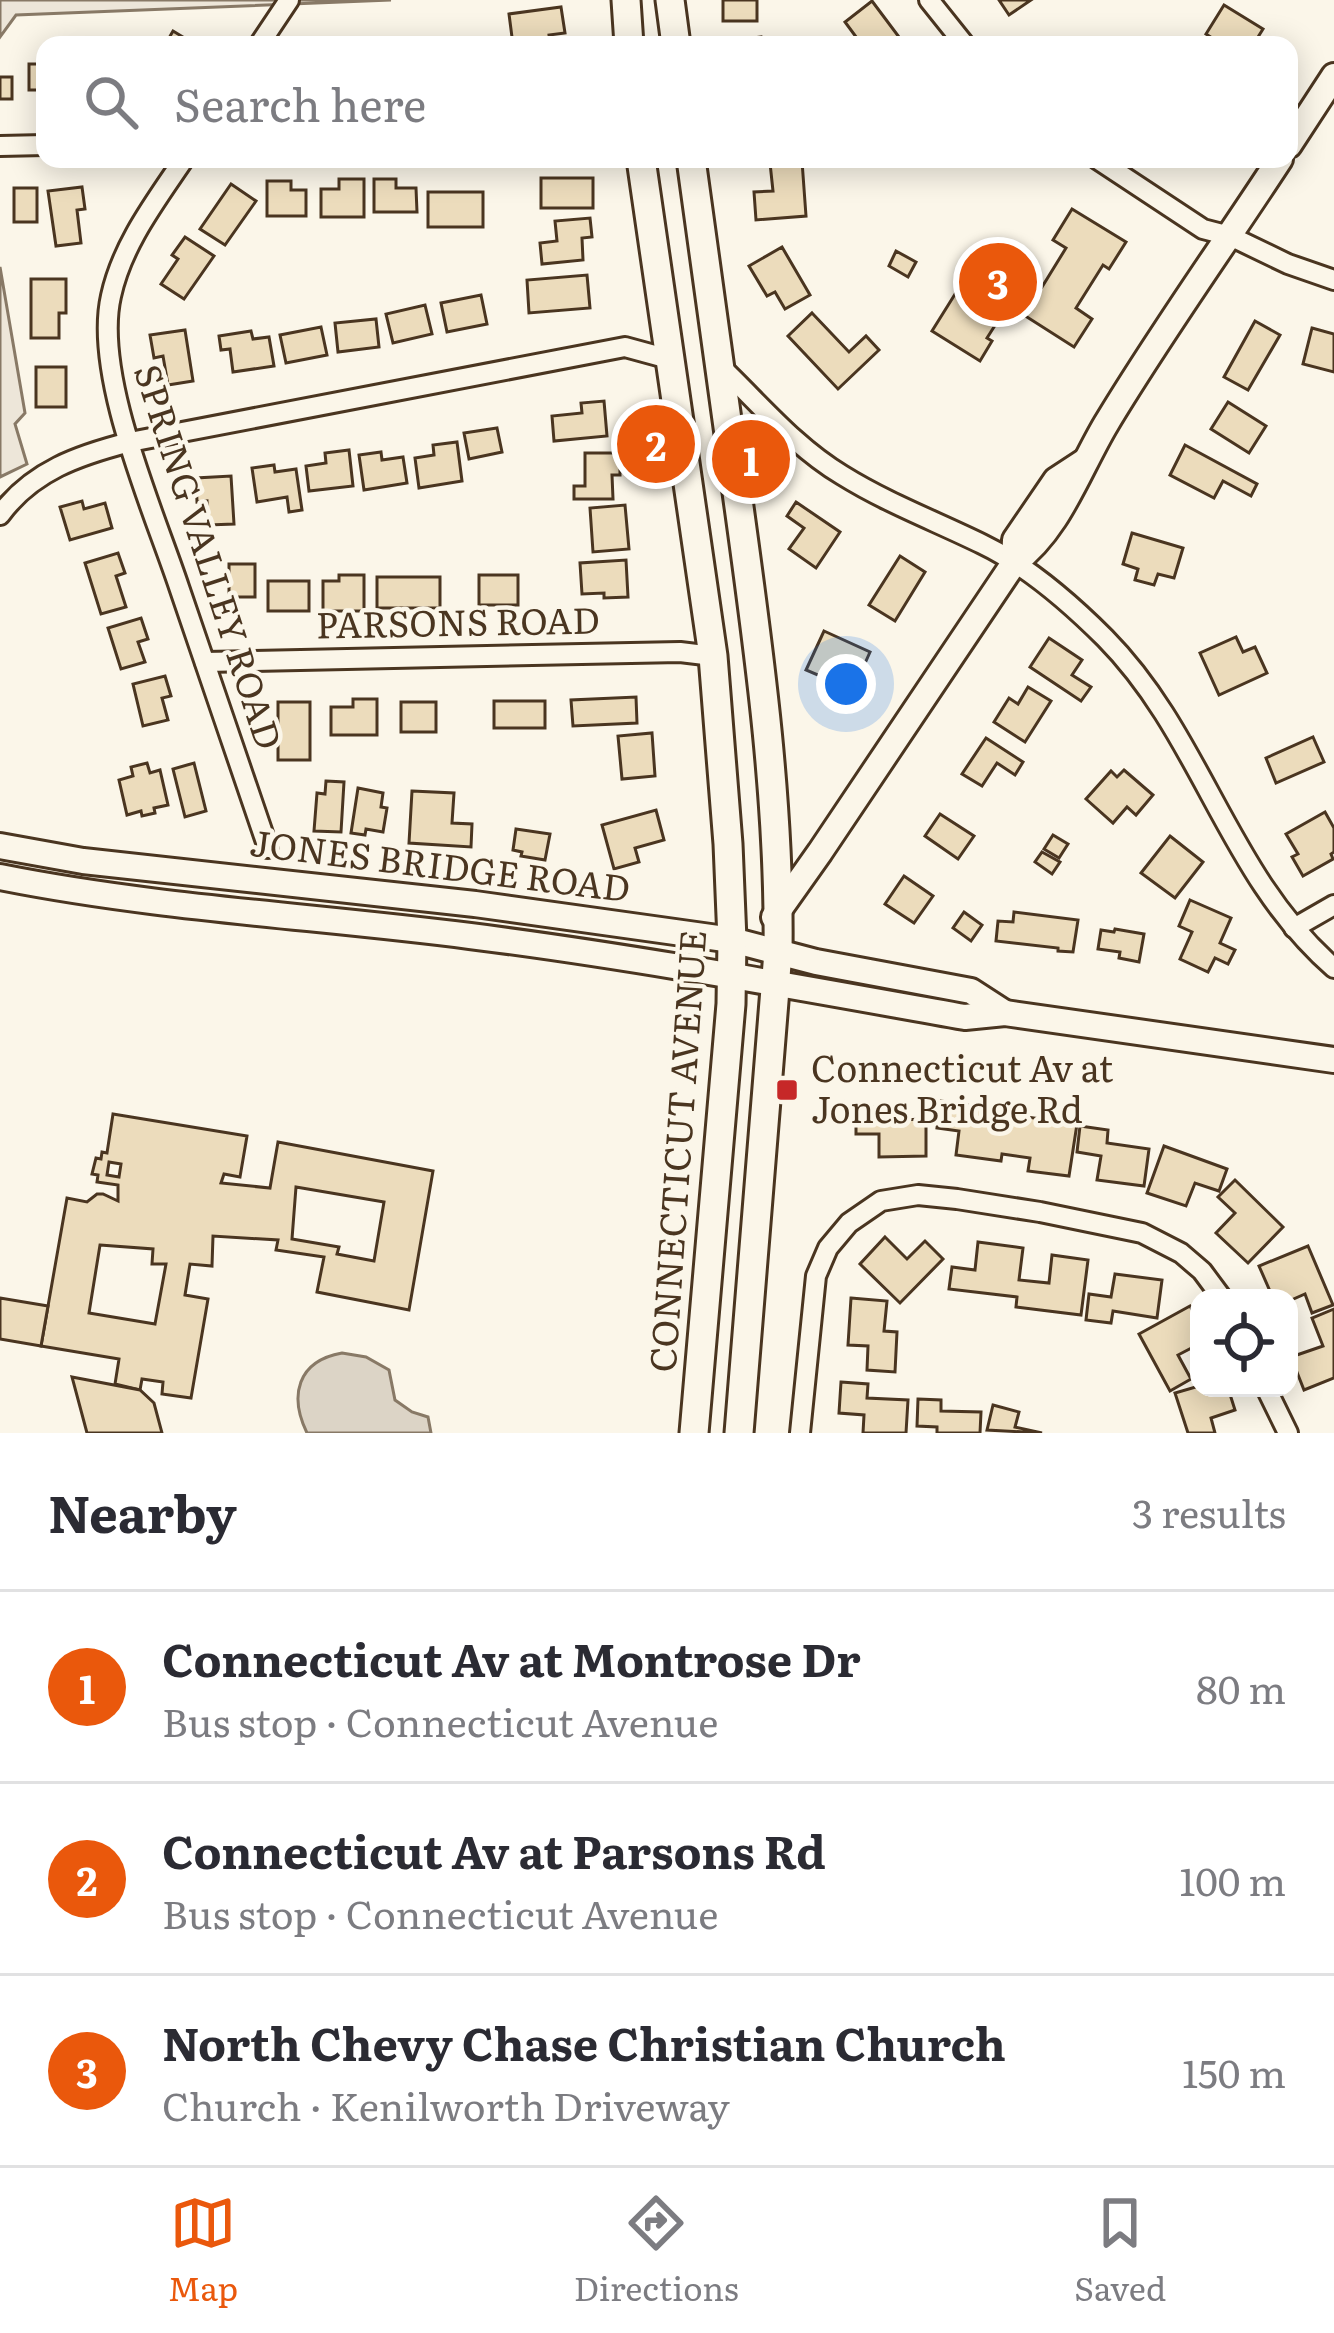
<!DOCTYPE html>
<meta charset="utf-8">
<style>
body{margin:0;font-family:Literata,serif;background:#f7f7f7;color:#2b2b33}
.controls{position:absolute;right:36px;bottom:36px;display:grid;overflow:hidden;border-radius:24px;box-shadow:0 6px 30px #0003}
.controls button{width:108px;height:108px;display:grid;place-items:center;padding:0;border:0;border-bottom:3px solid #e1e1e2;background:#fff;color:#2b2b33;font:60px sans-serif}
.you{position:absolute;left:846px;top:684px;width:42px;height:42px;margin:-30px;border:9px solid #fff;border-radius:50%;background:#1a73e8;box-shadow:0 0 0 18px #1a73e833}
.badge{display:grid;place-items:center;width:78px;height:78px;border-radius:50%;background:#ea580c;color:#fff;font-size:39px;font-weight:700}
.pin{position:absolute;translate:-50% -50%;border:6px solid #fff;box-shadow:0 3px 12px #0006}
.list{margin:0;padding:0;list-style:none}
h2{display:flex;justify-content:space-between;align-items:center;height:156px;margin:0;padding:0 48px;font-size:51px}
h2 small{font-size:39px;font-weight:400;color:#7c7c81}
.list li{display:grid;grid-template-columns:78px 1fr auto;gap:36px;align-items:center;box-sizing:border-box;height:192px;padding:0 48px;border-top:3px solid #e1e1e2}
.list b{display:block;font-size:45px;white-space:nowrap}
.list p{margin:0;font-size:39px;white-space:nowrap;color:#7c7c81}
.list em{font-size:39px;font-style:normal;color:#7c7c81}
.icon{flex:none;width:66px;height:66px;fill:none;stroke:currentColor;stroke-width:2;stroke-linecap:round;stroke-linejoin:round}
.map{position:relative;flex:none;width:1334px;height:1433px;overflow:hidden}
.search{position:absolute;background:#fff;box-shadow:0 6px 30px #0003;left:36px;right:36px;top:36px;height:132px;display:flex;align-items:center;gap:30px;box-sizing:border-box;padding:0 42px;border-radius:24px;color:#7c7c81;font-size:45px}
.sheet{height:732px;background:#fff}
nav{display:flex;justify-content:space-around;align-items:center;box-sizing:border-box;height:168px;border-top:3px solid #e1e1e2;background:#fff;font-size:33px;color:#7c7c81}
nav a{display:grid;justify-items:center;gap:6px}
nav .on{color:#ea580c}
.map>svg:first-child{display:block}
.green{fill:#ede6d9;stroke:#887966;stroke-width:3}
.water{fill:#dcd4c6;stroke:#887966;stroke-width:3}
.building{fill:#ecdcbc;stroke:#4a3520;stroke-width:3;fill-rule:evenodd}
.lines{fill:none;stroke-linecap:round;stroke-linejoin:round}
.street-casing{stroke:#4a3520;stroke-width:24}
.secondary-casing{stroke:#4a3520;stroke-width:30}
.primary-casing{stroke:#4a3520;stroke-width:33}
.street{stroke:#fbf6e9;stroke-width:18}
.secondary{stroke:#fbf6e9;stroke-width:24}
.primary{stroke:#fbf6e9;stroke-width:27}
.poi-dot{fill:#c62828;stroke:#fbf6e9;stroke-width:4.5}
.labels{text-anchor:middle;stroke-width:9;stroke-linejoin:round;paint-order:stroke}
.street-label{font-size:36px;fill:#4a3520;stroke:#fbf6e9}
.poi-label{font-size:36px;fill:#4a3520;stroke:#fbf6e9;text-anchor:start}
</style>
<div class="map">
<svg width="1334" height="1433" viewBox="0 0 1334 1433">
<rect width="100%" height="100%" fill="#fbf6e9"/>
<!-- green -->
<g class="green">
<path d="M0,0H391L16,15L0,37Z"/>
<path d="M0,267L25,413L15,424L27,464L0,477Z"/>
</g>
<!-- water -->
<path class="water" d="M342,1353L366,1357L389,1370L395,1400L412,1412L428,1417L431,1433H307C289,1396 297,1361 342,1353Z"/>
<!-- building -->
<g class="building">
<rect x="723" y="0" width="34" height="21"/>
<path d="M999,0H1031L1009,15Z"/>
<path d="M872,1L899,37L889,45H862L845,22Z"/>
<path d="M1224,5L1263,29L1253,45H1223L1206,34Z"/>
<path d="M561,7L565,33L549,35L550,43L513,45L509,14Z"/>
<path d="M173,31L196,45H165Z"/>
<path d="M761,37L762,45H732L731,41Z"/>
<path d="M129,41V45H84V42Z"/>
<rect x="29" y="64" width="16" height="26"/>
<rect x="0" y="77" width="12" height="22"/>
<path d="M802,161L806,216L756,220L754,192L773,191L770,163Z"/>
<rect x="541" y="178" width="52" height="30"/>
<path d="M339,179H364V217H321V189H339Z"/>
<path d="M374,179H396V188H416L417,212H374Z"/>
<path d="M267,181H291V190H306V216H267Z"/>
<path d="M231,184L256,201L225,245L200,229Z"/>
<path d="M82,187L85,209L77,210L81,243L56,246L48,191Z"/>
<rect x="14" y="188" width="23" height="34"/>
<rect x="428" y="192" width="55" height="35"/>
<path d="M1072,209L1126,242L1109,269L1103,265L1076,308L1092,319L1074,347L1008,305L987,338L992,341L980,361L932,331L987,243L1031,270L1026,278L1042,287L1066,248L1053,240Z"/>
<path d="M590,218L592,237L582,238L583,260L542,264L540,243L557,241L555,221Z"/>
<path d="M185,237L214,256L184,299L161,284L178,259L172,255Z"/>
<path d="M782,247L810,295L785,309L775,292L767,296L749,266Z"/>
<path d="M896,251L916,262L908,277L889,266Z"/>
<path d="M587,275L590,308L529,313L527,280Z"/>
<path d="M31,279H66V313H59V338H31Z"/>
<path d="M481,295L487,324L447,332L441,303Z"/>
<path d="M425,305L432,334L393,343L386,314Z"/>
<path d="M812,313L849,352L866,336L879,350L838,389L788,336Z"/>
<path d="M376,319L379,347L338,352L335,323Z"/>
<path d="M1255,321L1280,335L1248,390L1224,377Z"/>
<path d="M321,327L327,355L286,363L280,335Z"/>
<path d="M1312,328L1334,334V372L1303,364Z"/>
<path d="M185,330L193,381L168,385L163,356L154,358L150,335Z"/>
<path d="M251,331L253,339L269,337L274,366L233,372L230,349L221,350L219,336Z"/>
<rect x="36" y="367" width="30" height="40"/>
<path d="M604,401L607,436L554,441L552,416L582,413L581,403Z"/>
<path d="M1228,402L1266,426L1249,453L1211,429Z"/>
<path d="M497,428L502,452L469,459L464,433Z"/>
<path d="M457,442L462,481L419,488L415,458L434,455L433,445Z"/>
<path d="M1185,445L1257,484L1251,496L1223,481L1214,498L1170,475Z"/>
<path d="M349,450L353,486L309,491L306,466L326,463L325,453Z"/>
<path d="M381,452L382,460L403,457L407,483L364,490L359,455Z"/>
<path d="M585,453H620V475H612L613,499H574V486H585Z"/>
<path d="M274,465L275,472L296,469L302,510L289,512L287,497L257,502L252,468Z"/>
<path d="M231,476L234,524L208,525L207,501L197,502L196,478Z"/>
<path d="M82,501L84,509L105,503L112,528L70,540L60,507Z"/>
<path d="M796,502L840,532L816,568L789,549L804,528L787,516Z"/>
<path d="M625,505L629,549L593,552L590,508Z"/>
<path d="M1132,533L1183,548L1174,578L1158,574L1154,585L1135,580L1138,569L1123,564Z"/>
<path d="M118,553L125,573L116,576L126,607L101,614L85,563Z"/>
<path d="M900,556L925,572L895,621L869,605Z"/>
<path d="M626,560L628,597L604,598V593L582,594L580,563Z"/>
<rect x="229" y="564" width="26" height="33"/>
<path d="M339,575H364V611H323V581H339Z"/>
<rect x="479" y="575" width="39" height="30"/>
<rect x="377" y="577" width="63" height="31"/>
<rect x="268" y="581" width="41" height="30"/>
<path d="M141,618L148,639L138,642L145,662L121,669L108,628Z"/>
<path d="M824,631L870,652L853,690L806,670Z"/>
<path d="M1236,637L1243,652L1255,647L1267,673L1219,695L1200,653Z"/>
<path d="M1049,638L1082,660L1072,675L1091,687L1081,701L1030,667Z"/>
<path d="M165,676L171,696L162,698L168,720L143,726L133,684Z"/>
<path d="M1028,687L1051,701L1025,742L994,722L1009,698L1018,704Z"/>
<path d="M636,697L637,723L573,726L571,700Z"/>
<path d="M353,699H377V735H331V707H353Z"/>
<rect x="494" y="701" width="51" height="27"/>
<rect x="278" y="702" width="32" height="58"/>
<rect x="401" y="702" width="35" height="30"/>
<path d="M652,733L655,776L622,779L618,736Z"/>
<path d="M1313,737L1324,762L1276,783L1266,758Z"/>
<path d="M986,738L1023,762L1015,775L997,763L982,786L962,774Z"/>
<path d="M147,763L150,773L160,770L168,805L154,808L155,813L142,816L141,811L127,815L119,780L133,776L131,767Z"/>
<path d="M194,763L206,811L185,817L173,769Z"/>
<path d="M1124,770L1153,795L1136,815L1127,807L1113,823L1086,799L1111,771L1117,777Z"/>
<path d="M326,781L344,782L341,832L314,831L317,793L325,794Z"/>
<path d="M358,788L383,793L381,807L387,808L383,832L366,829L365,835L351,833Z"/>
<path d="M412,791L454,793L452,823L472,824L471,847L409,843Z"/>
<path d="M656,810L664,840L635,848L639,862L614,869L602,825Z"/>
<path d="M1325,812L1334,828V852L1331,854L1333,859L1303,876L1292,857L1298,854L1286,834Z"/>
<path d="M940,814L974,836L958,859L925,836Z"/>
<path d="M516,829L550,834L545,860L521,856L522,852L513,850Z"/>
<path d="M1053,835L1068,844L1059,858L1044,849Z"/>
<path d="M1170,836L1203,862L1175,898L1141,873Z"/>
<path d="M1042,852L1060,862L1052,874L1035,862Z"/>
<path d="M904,876L933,896L914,923L885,904Z"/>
<path d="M1190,900L1231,918L1220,943L1235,950L1228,964L1215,958L1208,972L1180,959L1192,932L1179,926Z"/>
<path d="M964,912L982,925L971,941L953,928Z"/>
<path d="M1014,912L1078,920L1073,952L1058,951V948L996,941L998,921L1013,922Z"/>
<path d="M1115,929L1144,934L1139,962L1119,958L1120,952L1098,949L1101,930L1114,932Z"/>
<path d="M941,1101L982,1107L980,1123L1011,1127L1012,1115L1077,1124L1069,1176L1028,1171L1030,1158L1002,1154L1001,1161L956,1155L959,1131L937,1128Z"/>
<path d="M896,1106V1120L926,1119V1156L879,1157V1134H856V1107Z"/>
<path d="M113,1114L247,1136L240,1177L224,1174L221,1183L270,1188L278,1142L433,1171L409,1310L317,1292L324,1257L276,1250L278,1240L213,1236L212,1266L190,1264L185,1295L208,1299L191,1398L162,1394L163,1382L142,1379L140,1390L115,1384L119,1359L41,1346L67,1198L87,1202L97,1194H103L118,1201V1185L97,1182L98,1175L92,1174L96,1158L101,1159L102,1152L107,1153ZM109,1162L121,1164L119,1177L107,1175ZM296,1187L384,1202L374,1261L337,1254L339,1247L292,1239ZM100,1245L153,1249L152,1264H166L155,1324L89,1313Z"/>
<path d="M1080,1126L1108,1130L1107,1143L1149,1149L1144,1186L1097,1180L1101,1156L1077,1152Z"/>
<path d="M1164,1146L1227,1169L1219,1191L1195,1183L1186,1206L1147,1193Z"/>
<path d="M1235,1180L1283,1227L1248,1263L1216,1233L1235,1213L1218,1197Z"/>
<path d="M885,1237L907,1259L925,1241L943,1259L900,1303L860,1264Z"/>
<path d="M978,1242L1023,1248L1019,1280L1049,1283L1052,1255L1088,1260L1081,1315L1016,1307L1017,1297L949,1289L952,1267L975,1270Z"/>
<path d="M1308,1246L1333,1305L1312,1313L1305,1294L1289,1301V1298H1273L1259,1266Z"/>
<path d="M1115,1274L1162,1280L1157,1318L1113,1311L1111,1323L1086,1320L1089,1294L1111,1297Z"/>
<path d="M0,1298L48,1306L41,1346L0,1339Z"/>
<path d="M851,1298L887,1301L884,1331L897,1332L895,1372L867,1370L868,1346L848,1345Z"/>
<path d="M1190,1306L1199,1322V1344L1178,1355L1191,1379L1170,1391L1139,1334Z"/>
<path d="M1334,1309V1378L1304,1390L1291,1357L1323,1346L1312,1318Z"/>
<path d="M72,1377L140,1390L154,1403L162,1433H87Z"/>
<path d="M841,1382L868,1384L867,1398L908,1400L906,1433H863L864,1415L839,1413Z"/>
<path d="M1199,1386V1388H1228L1235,1410L1211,1418L1215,1433H1188L1175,1393Z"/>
<path d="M918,1399L941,1400V1411L981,1412L980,1433H937V1427L917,1426Z"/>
<path d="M993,1405L1019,1412L1015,1427L1042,1433L987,1430Z"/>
</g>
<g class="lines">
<!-- street casing -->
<g class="street-casing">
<g id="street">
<path d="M929,0L965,45"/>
<path d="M259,45L289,0"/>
<path d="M0,146L45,145"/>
<path d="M184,159C155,202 122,245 111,296C93,375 153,509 179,587C209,674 238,761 268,848"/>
<path d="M1097,159L1203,229L1230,236L1288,264L1334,280"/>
<path d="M719,365C759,403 795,447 842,475C887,503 935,521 982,544C1028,566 1069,602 1105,638C1203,737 1227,875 1334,968"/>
<path d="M0,515C32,471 79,455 130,442L625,347L669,359"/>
<path d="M205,662L680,652L713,656"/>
<path d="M1294,928L1334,905"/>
<path d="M1266,1388L1288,1433"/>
<path d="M800,1433L816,1276L828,1248L849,1223L881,1201L918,1195L957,1199L1040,1212L1142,1233L1181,1253L1202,1271L1222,1298"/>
</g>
</g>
<!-- secondary casing -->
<g class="secondary-casing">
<g id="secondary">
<path d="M1289,145L1334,76"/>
<path d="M1014,563L1015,540L1056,480L1085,461"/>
<path d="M0,846L83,861L475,904L732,940L816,962L971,991L1005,1013"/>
<path d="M0,877C155,908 314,916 470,936C636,957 801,988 965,1017L1005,1013L1334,1060"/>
<path d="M774,917L820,852L1014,563C1059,530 1078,471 1106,424C1160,334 1222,248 1280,159"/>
</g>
</g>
<!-- primary casing -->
<g class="primary-casing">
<g id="primary">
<path d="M626,0L629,45"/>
<path d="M670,0L676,45"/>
<path d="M641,159L713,656L728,844L732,940L731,1004L694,1433"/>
<path d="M691,159C707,277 724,396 740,514C760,659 780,806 778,952L739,1433"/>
</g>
</g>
<!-- street -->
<use href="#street" class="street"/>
<!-- secondary -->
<use href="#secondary" class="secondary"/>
<!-- primary -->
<use href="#primary" class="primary"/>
</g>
<!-- markers -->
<rect class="poi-dot" x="775" y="1078" width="24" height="24" rx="6"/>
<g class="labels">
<!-- street labels -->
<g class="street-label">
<text transform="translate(208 557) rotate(72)" y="13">SPRING VALLEY ROAD</text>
<text transform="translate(458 623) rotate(-1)" y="13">PARSONS ROAD</text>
<text transform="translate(440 866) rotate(7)" y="13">JONES BRIDGE ROAD</text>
<text transform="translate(678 1151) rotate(-86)" y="13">CONNECTICUT AVENUE</text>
</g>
<!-- poi labels -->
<g class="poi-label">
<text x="811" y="1082">Connecticut Av at<tspan x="811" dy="41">Jones Bridge Rd</tspan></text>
</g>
</g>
</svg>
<div class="controls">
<button><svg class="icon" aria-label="locate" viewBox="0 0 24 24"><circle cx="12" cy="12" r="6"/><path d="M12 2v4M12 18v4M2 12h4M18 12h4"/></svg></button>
</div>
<div class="you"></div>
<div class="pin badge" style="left:751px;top:459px">1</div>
<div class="pin badge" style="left:656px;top:444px">2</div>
<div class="pin badge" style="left:998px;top:282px">3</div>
<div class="search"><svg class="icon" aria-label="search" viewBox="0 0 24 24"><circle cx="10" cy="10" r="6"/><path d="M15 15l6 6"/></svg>Search here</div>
</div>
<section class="sheet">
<h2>Nearby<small>3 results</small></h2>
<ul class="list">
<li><span class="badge">1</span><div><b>Connecticut Av at Montrose Dr</b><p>Bus stop · Connecticut Avenue</p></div><em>80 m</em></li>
<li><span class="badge">2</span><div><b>Connecticut Av at Parsons Rd</b><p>Bus stop · Connecticut Avenue</p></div><em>100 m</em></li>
<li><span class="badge">3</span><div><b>North Chevy Chase Christian Church</b><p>Church · Kenilworth Driveway</p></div><em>150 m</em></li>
</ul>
</section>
<nav>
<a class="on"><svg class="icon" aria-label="map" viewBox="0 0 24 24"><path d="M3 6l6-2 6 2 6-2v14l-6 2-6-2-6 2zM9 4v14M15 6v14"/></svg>Map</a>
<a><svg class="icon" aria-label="directions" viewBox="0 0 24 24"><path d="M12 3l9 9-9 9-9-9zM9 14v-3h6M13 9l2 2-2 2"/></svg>Directions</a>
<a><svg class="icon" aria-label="saved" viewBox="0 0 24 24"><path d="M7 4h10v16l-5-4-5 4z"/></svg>Saved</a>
</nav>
